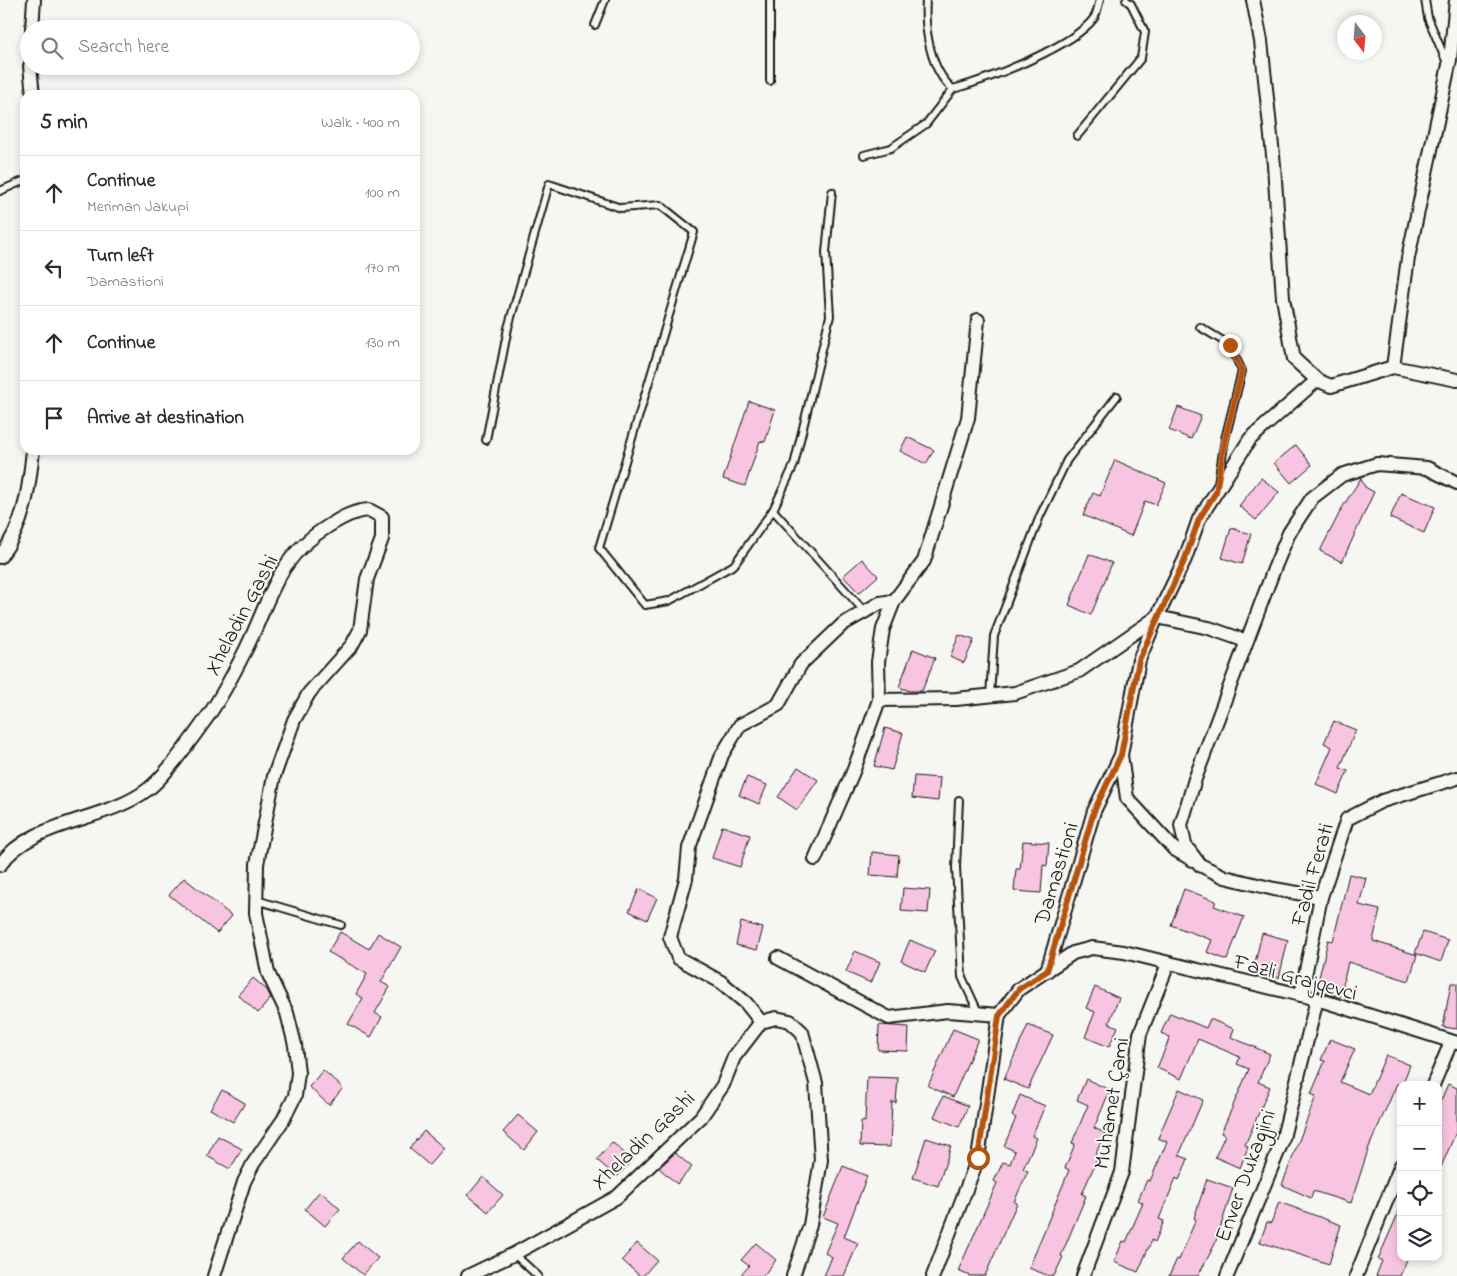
<!DOCTYPE html>
<meta charset="utf-8">
<style>
body{margin:0;font-family:"Indie Flower",sans-serif;background:#f7f7f7;color:#2b2b33}
.controls{position:absolute;right:15px;bottom:15px;display:grid;overflow:hidden;border-radius:10px;box-shadow:0 2px 8px #0003}
.controls button{width:45px;height:45px;display:grid;place-items:center;padding:0;border:0;border-bottom:1px solid #e1e1e2;background:#fff;color:#2b2b33;font:25px sans-serif}
.compass{position:absolute;left:1337px;top:15px;width:45px;height:45px;border-radius:50%;background:#fff;box-shadow:0 2px 8px #0003;rotate:164deg}
.stop{position:absolute;width:15px;height:15px;margin:-11px;border:4px solid #b45309;border-radius:50%;background:#fff}
.stop.end{background:#b45309;border-color:#fff;box-shadow:0 1px 5px #0008}
.list{margin:0;padding:0;list-style:none}
h2{display:flex;justify-content:space-between;align-items:center;height:65px;margin:0;padding:0 20px;font-size:21px}
h2 small{font-size:16px;font-weight:400;color:#7c7c81}
.list li{display:grid;grid-template-columns:32px 1fr auto;gap:15px;align-items:center;box-sizing:border-box;height:75px;padding:0 20px;border-top:1px solid #e1e1e2}
.list b{display:block;font-size:19px;white-space:nowrap}
.list p{margin:0;font-size:16px;white-space:nowrap;color:#7c7c81}
.list em{font-size:16px;font-style:normal;color:#7c7c81}
.icon{flex:none;width:28px;height:28px;fill:none;stroke:currentColor;stroke-width:2;stroke-linecap:round;stroke-linejoin:round}
.map{position:relative;flex:none;width:1457px;height:1276px;overflow:hidden}
.search{position:absolute;background:#fff;box-shadow:0 2px 8px #0003;left:20px;top:20px;width:400px;height:55px;display:flex;align-items:center;gap:12px;box-sizing:border-box;padding:0 18px;border-radius:28px;color:#7c7c81;font-size:19px}
.panel{position:absolute;background:#fff;box-shadow:0 2px 8px #0003;left:20px;top:90px;width:400px;height:365px;border-radius:15px}
.map>svg:first-child{display:block}
.building{fill:#f7c4e1;stroke:#1c1c1c}
.lines{fill:none;stroke-linecap:round;stroke-linejoin:round}
.service-casing{stroke:#1c1c1c;stroke-width:10}
.minor-casing{stroke:#1c1c1c;stroke-width:16}
.service{stroke:#f6f6f2;stroke-width:6}
.minor{stroke:#f6f6f2;stroke-width:12}
.route{stroke:#b45309;stroke-width:6}
.labels{text-anchor:middle;stroke-width:4;stroke-linejoin:round;paint-order:stroke}
.street-label{font-size:22px;fill:#1c1c1c;stroke:#f6f6f2}
</style>
<div class="map">
<svg width="1457" height="1276" viewBox="0 0 1457 1276">
<rect width="100%" height="100%" fill="#f6f6f2"/>
<filter id="ink" filterUnits="userSpaceOnUse"><feTurbulence type="fractalNoise" baseFrequency=".02" numOctaves="2"/><feDisplacementMap in="SourceGraphic" scale="10" xChannelSelector="R" yChannelSelector="G"/><feConvolveMatrix kernelMatrix="1 2 1 2 8 2 1 2 1" color-interpolation-filters="sRGB"/></filter>
<g filter="url(#ink)">
<!-- building -->
<g class="building">
<path d="M749,401L775,410L765,442L760,441L745,486L723,479Z"/>
<path d="M1178,407L1201,416L1191,439L1169,430Z"/>
<path d="M907,437L934,450L926,464L900,451Z"/>
<path d="M1296,445L1312,465L1291,483L1274,463Z"/>
<path d="M1115,460L1166,483L1156,505L1145,501L1131,536L1083,515L1093,493L1100,496Z"/>
<path d="M1261,478L1279,492L1256,520L1239,506Z"/>
<path d="M1361,478L1365,487L1374,492L1342,562L1320,551L1342,508Z"/>
<path d="M1401,493L1435,507L1424,533L1390,518Z"/>
<path d="M1231,528L1251,534L1242,564L1222,558Z"/>
<path d="M1089,554L1112,563L1091,615L1069,605Z"/>
<path d="M862,559L878,576L859,593L843,576Z"/>
<path d="M959,635L974,640L964,663L950,657Z"/>
<path d="M913,649L935,658L922,691H910L899,687Z"/>
<path d="M1334,721L1356,730L1340,768L1348,771L1338,794L1316,784L1332,747L1324,743Z"/>
<path d="M885,728L903,733L892,770L874,766Z"/>
<path d="M798,767L818,780L797,810L778,797Z"/>
<path d="M914,776L940,778L938,801L912,798Z"/>
<path d="M747,777L767,785L759,804L739,795Z"/>
<path d="M722,826L750,835L740,867L712,858Z"/>
<path d="M1023,841L1049,843L1047,866L1043,865L1041,893L1014,891L1016,869H1020Z"/>
<path d="M872,852L899,855L897,877L870,875Z"/>
<path d="M1349,874L1366,878L1359,905L1380,910L1373,941L1417,955L1409,981L1348,962L1340,997L1316,990L1328,940L1333,941Z"/>
<path d="M184,878L232,916L217,933L169,895Z"/>
<path d="M903,888L930,890L928,913L901,911Z"/>
<path d="M639,889L657,898L647,920L629,911Z"/>
<path d="M1184,889L1216,901L1214,906L1244,917L1227,960L1207,952L1212,940L1171,925Z"/>
<path d="M741,922L763,928L757,950L736,945Z"/>
<path d="M340,932L369,949L378,933L401,947L381,982L390,987L375,1013L382,1017L371,1037L348,1024L363,998L356,994L367,974L328,952Z"/>
<path d="M1423,932L1448,940L1441,962L1415,953Z"/>
<path d="M1262,933L1288,940L1279,978L1253,971Z"/>
<path d="M910,940L935,951L925,972L901,961Z"/>
<path d="M855,951L880,962L871,983L846,972Z"/>
<path d="M253,978L267,990L271,998L258,1013L238,995Z"/>
<path d="M1451,983H1457V1029L1443,1027Z"/>
<path d="M1095,987L1119,998L1109,1023L1118,1027L1109,1047L1085,1037L1095,1012L1086,1008Z"/>
<path d="M1170,1013L1206,1028L1210,1019L1234,1029L1231,1037L1270,1054L1258,1082L1270,1087L1245,1145L1248,1147L1240,1168L1215,1157L1225,1135L1221,1133L1249,1069L1237,1064L1240,1057L1198,1039L1181,1079L1157,1068L1170,1037L1161,1033Z"/>
<path d="M879,1025L909,1027L908,1051L878,1050Z"/>
<path d="M1028,1025L1053,1035L1028,1089L1004,1079Z"/>
<path d="M953,1029L978,1039L953,1097L928,1086Z"/>
<path d="M1330,1039L1355,1049L1340,1082L1369,1094L1386,1055L1410,1065L1402,1085L1397,1084L1369,1147L1351,1203L1313,1191L1311,1198L1282,1185L1316,1096L1311,1094L1325,1061L1321,1060Z"/>
<path d="M323,1070L343,1088L329,1105L309,1087Z"/>
<path d="M867,1077L898,1078L896,1103L892,1102L890,1147L860,1146L861,1121L865,1122Z"/>
<path d="M1086,1079L1110,1090L1094,1128L1105,1133L1095,1156L1098,1157L1082,1194L1086,1196L1061,1256L1063,1257L1054,1276H1049L1029,1268L1069,1170L1065,1168L1075,1144L1072,1143L1088,1105L1077,1100Z"/>
<path d="M1448,1084L1457,1088V1130L1438,1174V1107Z"/>
<path d="M1179,1089L1203,1100L1179,1155L1188,1159L1179,1180L1176,1178L1159,1219L1164,1221L1155,1242L1152,1240L1138,1272L1114,1262L1123,1241L1126,1242L1143,1203L1138,1200L1147,1180L1150,1181L1167,1142L1158,1138Z"/>
<path d="M222,1090L245,1103L233,1122L210,1109Z"/>
<path d="M1020,1095L1045,1106L1032,1136L1037,1138L1023,1169L1028,1171L1014,1202L1017,1203L985,1276H970L958,1271L997,1183L994,1181L1003,1162L1010,1164L1015,1151L1004,1146L1016,1118L1012,1116Z"/>
<path d="M943,1096L968,1106L959,1127L934,1117Z"/>
<path d="M518,1115L538,1132L524,1150L503,1132Z"/>
<path d="M424,1131L444,1148L429,1165L409,1148Z"/>
<path d="M218,1136L242,1149L230,1169L207,1156Z"/>
<path d="M926,1138L951,1146L938,1186L913,1178Z"/>
<path d="M612,1142L632,1160L617,1177L597,1160Z"/>
<path d="M675,1153L692,1167L677,1184L659,1168Z"/>
<path d="M843,1166L867,1176L844,1237L858,1243L844,1276H824L832,1257L825,1253L838,1223L823,1217Z"/>
<path d="M483,1177L503,1195L488,1212L468,1195Z"/>
<path d="M1207,1179L1233,1188L1215,1244L1198,1276H1169L1177,1259L1179,1260L1196,1219L1194,1218Z"/>
<path d="M320,1191L340,1209L325,1226L305,1209Z"/>
<path d="M1279,1202L1341,1225L1329,1264L1260,1242L1267,1222L1271,1223Z"/>
<path d="M1401,1207V1257H1408L1400,1276H1376L1382,1261L1378,1259Z"/>
<path d="M358,1241L378,1258L363,1275L343,1258Z"/>
<path d="M637,1243L657,1260L643,1276H640L622,1260Z"/>
<path d="M756,1243L776,1260L763,1276H740L749,1266L741,1260Z"/>
</g>
<g class="lines">
<!-- service casing -->
<g class="service-casing">
<g id="service">
<path d="M770,0V81"/>
<path d="M926,0C924,28 930,71 953,89C987,80 1074,46 1094,18C1097,14 1098,5 1100,0"/>
<path d="M1425,0L1428,18L1447,63"/>
<path d="M595,25L605,0"/>
<path d="M1077,136L1141,58L1145,32L1131,4L1126,0"/>
<path d="M864,155L891,148L926,124L953,89"/>
<path d="M0,191L25,180"/>
<path d="M832,192L826,252L830,316L794,465L773,510L865,612"/>
<path d="M1200,327L1230,345L1242,371L1225,439L1218,483"/>
<path d="M486,440L508,328L549,184L621,208L660,205L694,232L599,548L645,605L669,601L734,565L773,510"/>
<path d="M990,696L994,636L1040,516L1067,460L1117,396"/>
<path d="M959,800L956,867L962,977L979,1014"/>
<path d="M256,900L341,925"/>
<path d="M514,1254L538,1276"/>
</g>
</g>
<!-- minor casing -->
<g class="minor-casing">
<g id="minor">
<path d="M1253,0L1261,41L1274,165L1283,298L1294,359L1317,380L1331,386L1393,367L1457,380"/>
<path d="M32,29L34,0"/>
<path d="M30,66L33,95"/>
<path d="M1393,367L1408,258L1450,60L1456,0"/>
<path d="M0,557C25,524 29,489 33,450"/>
<path d="M879,700L956,699L1015,693L1079,671L1157,617L1185,559L1199,519L1250,439L1317,380"/>
<path d="M1121,755L1127,798L1174,849L1193,860"/>
<path d="M815,859L853,772L879,700L878,662L883,629L894,601L924,561L968,418L978,320"/>
<path d="M0,865C31,820 105,822 147,790C163,779 191,740 203,723C219,702 233,675 245,651C271,599 275,558 330,525C343,517 354,511 369,510L382,517V539L367,579L360,630L352,645L309,693L294,720L274,776L257,864L256,913L268,973L287,1013L295,1045L298,1073L295,1096L283,1120L253,1164L244,1182L214,1276"/>
<path d="M1321,897L1274,889L1225,877L1200,865L1185,845L1181,825L1195,779L1274,569L1289,533L1312,498L1342,475L1377,464L1427,468L1457,483"/>
<path d="M778,958L889,1018L948,1011L999,1015"/>
<path d="M1047,971L1094,811L1121,755L1139,660L1157,617L1209,628L1246,641"/>
<path d="M1301,995L1321,897L1347,819L1382,801L1457,778"/>
<path d="M761,1022L746,1003L721,982L678,958L670,937L686,879L689,848L722,755L740,725L778,705L801,664L843,624L880,603L894,601"/>
<path d="M1433,1085L1451,1042"/>
<path d="M468,1276L514,1254L617,1197L701,1117L723,1085L734,1057L761,1022L776,1018L790,1021L802,1032L816,1083L821,1160L810,1225L793,1276"/>
<path d="M933,1276L978,1158L999,1015L1019,989L1073,953L1092,948L1124,952L1317,999L1457,1043"/>
<path d="M1083,1276L1122,1172L1140,1034L1168,964"/>
<path d="M1227,1276L1282,1142L1317,999"/>
<path d="M1356,1276L1401,1165"/>
</g>
</g>
<!-- service -->
<use href="#service" class="service"/>
<!-- minor -->
<use href="#minor" class="minor"/>
</g>
</g>
<g class="lines" filter="url(#ink)">
<!-- route -->
<path class="route" d="M978,1158L999,1016L1019,989L1047,971L1094,811L1121,755L1139,660L1185,559L1199,519L1216,492L1225,439L1242,371L1230,345"/>
</g>
<g class="labels">
<!-- street labels -->
<g class="street-label">
<text transform="translate(240 614) rotate(-62)" y="8">Xheladin Gashi</text>
<text transform="translate(1055 873) rotate(-73)" y="8">Damastioni</text>
<text transform="translate(1311 874) rotate(-74)" y="8">Fadil Ferati</text>
<text transform="translate(1296 976) rotate(15)" y="8">Fazli Grajqevci</text>
<text transform="translate(1110 1103) rotate(-81)" y="8">Muhamet Çami</text>
<text transform="translate(642 1139) rotate(-43)" y="8">Xheladin Gashi</text>
<text transform="translate(1244 1175) rotate(-70)" y="8">Enver Dukagjini</text>
</g>
</g>
</svg>
<div class="controls">
<button>+</button>
<button>−</button>
<button><svg class="icon" aria-label="locate" viewBox="0 0 24 24"><circle cx="12" cy="12" r="6"/><path d="M12 2v4M12 18v4M2 12h4M18 12h4"/></svg></button>
<button><svg class="icon" aria-label="layers" viewBox="0 0 24 24"><path d="M12 4l9 5-9 5-9-5zM3 14l9 5 9-5"/></svg></button>
</div>
<svg class="compass" viewBox="-18 -18 36 36"><path d="M0-13l5 13h-10z" fill="#e53935"/><path d="M0 13l5-13h-10z" fill="#7c7c81"/></svg>
<div class="stop" style="left:978px;top:1158px"></div>
<div class="stop end" style="left:1230px;top:345px"></div>
<div class="search"><svg class="icon" aria-label="search" viewBox="0 0 24 24"><circle cx="10" cy="10" r="6"/><path d="M15 15l6 6"/></svg>Search here</div>
<section class="panel">
<h2>5 min<small>Walk · 400 m</small></h2>
<ul class="list">
<li><svg class="icon" aria-label="ahead" viewBox="0 0 24 24"><path d="M12 20V5M6 11l6-6 6 6"/></svg><div><b>Continue</b><p>Meriman Jakupi</p></div><em>100 m</em></li>
<li><svg class="icon" aria-label="left" viewBox="0 0 24 24"><path d="M17 20v-9H6M10 6l-5 5 5 5"/></svg><div><b>Turn left</b><p>Damastioni</p></div><em>170 m</em></li>
<li><svg class="icon" aria-label="ahead" viewBox="0 0 24 24"><path d="M12 20V5M6 11l6-6 6 6"/></svg><div><b>Continue</b></div><em>130 m</em></li>
<li><svg class="icon" aria-label="arrive" viewBox="0 0 24 24"><path d="M6 21V4h12l-3 4 3 4H6"/></svg><div><b>Arrive at destination</b></div></li>
</ul>
</section>
</div>
